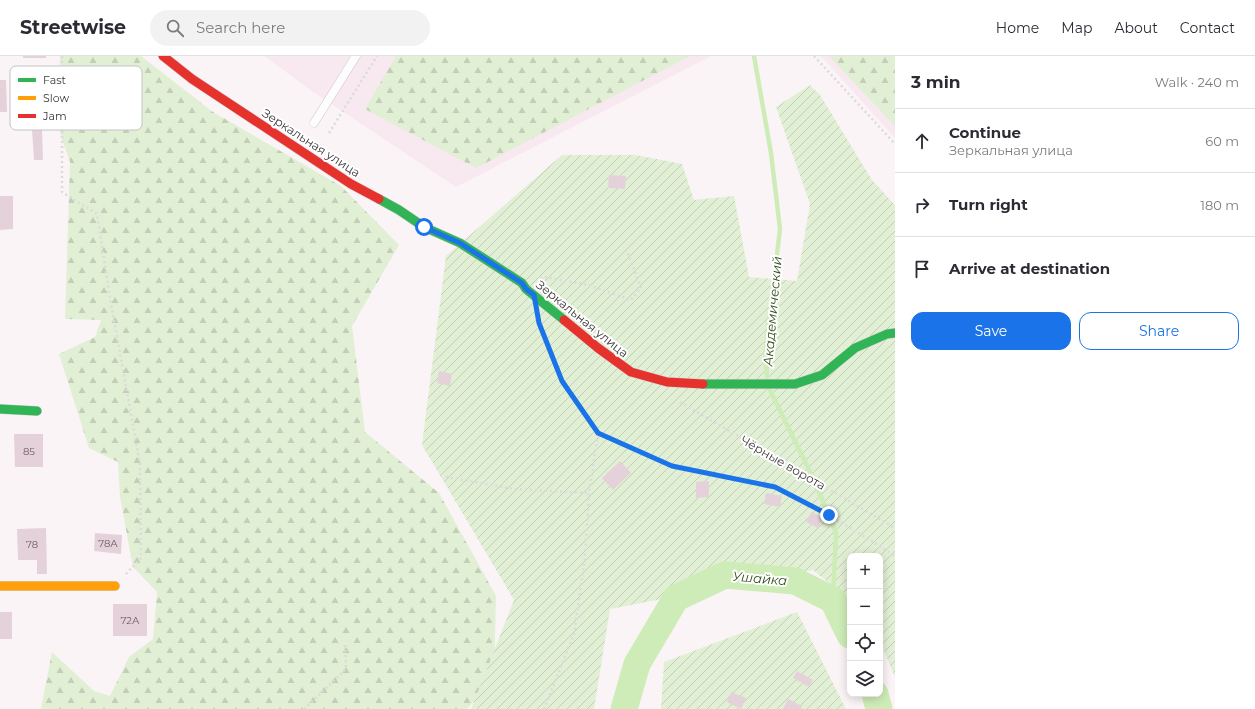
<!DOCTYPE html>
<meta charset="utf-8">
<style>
body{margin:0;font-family:Montserrat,sans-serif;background:#f2f2f3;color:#2b2b33}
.controls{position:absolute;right:12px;bottom:12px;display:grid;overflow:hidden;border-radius:8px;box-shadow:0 2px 10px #0003}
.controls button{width:36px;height:36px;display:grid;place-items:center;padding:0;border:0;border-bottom:1px solid #e1e1e2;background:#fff;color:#2b2b33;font:20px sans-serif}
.stop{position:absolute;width:12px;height:12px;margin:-9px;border:3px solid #1a73e8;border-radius:50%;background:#fff}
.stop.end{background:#1a73e8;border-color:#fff;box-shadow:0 1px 4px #0008}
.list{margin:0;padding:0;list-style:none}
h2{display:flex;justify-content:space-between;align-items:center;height:52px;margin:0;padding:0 16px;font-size:17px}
h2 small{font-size:13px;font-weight:400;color:#7c7c81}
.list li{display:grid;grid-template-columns:26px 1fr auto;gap:12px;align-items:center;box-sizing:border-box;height:64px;padding:0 16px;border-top:1px solid #e1e1e2}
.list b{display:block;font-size:15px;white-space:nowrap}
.list p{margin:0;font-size:13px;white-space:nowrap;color:#7c7c81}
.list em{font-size:13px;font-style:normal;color:#7c7c81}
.actions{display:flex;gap:8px;padding:12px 16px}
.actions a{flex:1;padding:9px 0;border:1px solid #1a73e8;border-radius:12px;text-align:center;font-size:14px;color:#1a73e8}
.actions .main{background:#1a73e8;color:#fff}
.icon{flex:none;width:22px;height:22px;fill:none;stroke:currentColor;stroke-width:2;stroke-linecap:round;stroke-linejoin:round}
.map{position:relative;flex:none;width:895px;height:653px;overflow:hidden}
header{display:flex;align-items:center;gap:24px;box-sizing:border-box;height:56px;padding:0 20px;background:#fff;border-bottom:1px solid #e1e1e2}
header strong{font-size:19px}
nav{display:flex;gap:22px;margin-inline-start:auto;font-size:14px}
.search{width:280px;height:36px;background:#f2f2f3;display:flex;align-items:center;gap:10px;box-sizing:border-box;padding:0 14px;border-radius:22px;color:#7c7c81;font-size:15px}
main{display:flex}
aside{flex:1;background:#fff}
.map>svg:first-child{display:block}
.built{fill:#f8e8ef}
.forest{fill:url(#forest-firs)}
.garden{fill:url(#garden-furrows)}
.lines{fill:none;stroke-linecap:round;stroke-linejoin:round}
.stream{stroke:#ceecb7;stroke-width:4.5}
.river{stroke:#ceecb7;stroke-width:27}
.building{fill:#e5d1da}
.lane-casing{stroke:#d6ced2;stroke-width:9}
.fast-casing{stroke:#d6ced2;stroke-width:10}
.slow-casing{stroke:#d6ced2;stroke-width:10}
.jam-casing{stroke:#d6ced2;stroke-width:10}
.path{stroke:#dcdadb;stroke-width:2.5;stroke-dasharray:2 3;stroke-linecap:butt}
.lane{stroke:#fefdfe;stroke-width:8}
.fast{stroke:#30b455;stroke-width:9}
.slow{stroke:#ff9f0a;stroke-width:9}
.jam{stroke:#e5322d;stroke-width:9}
.route{stroke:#1a73e8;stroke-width:5}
.labels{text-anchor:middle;stroke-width:4;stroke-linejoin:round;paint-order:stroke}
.number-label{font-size:10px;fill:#685e62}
.street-label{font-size:12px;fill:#3f373a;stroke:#fff}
.water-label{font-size:13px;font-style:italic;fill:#304d18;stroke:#fff}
.key{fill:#fff;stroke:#c5c3c4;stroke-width:1}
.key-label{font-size:11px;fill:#3f373a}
</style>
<header>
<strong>Streetwise</strong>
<div class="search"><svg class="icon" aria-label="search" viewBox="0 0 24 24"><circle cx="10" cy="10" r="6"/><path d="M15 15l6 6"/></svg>Search here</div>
<nav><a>Home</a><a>Map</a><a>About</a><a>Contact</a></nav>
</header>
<main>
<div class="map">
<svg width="895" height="653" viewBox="0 0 895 653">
<defs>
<pattern id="forest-firs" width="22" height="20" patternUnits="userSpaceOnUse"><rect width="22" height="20" fill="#e1efd4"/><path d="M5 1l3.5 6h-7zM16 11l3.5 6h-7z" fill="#c2ceb7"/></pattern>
<pattern id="garden-furrows" width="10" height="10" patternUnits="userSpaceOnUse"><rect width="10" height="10" fill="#e1efd4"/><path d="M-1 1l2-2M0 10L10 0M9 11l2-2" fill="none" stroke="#c2ceb7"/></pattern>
</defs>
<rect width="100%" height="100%" fill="#fbf4f7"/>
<!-- built -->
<g class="built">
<path d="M264,0H711L456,131L312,35Z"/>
<path d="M821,0H895V82Z"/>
</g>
<!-- forest -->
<g class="forest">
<path d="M60,0H141L213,56L341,130L399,189L352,270L365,376L439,437L496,540L494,623L467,653H41L52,596L94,635L110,640L129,601L153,583L157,536L133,511L120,441L118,406L89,392L59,298L95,281L101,264L65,263L70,106L61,81L59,37Z"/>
<path d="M396,0H690L476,112L365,53Z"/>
<path d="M829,0H895V70Z"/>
</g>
<!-- garden -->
<g class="garden">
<path d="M810,29L820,39L872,124L895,149V621L880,585V500H850V544L813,514L610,553L594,653H471L514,544L422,389L446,200L562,99H636L682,108L694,144L734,140L749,221L797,225L810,148L776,51Z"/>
<path d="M797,556L846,653H661L664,606Z"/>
</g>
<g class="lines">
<!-- stream -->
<g class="stream">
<path d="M754,0L771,97L780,173L765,299L767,321"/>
<path d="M770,334L814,424L836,477L833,544"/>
</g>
<!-- river -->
<g class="river">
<path d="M875,638L879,653"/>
<path d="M624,653L637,608L676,542L725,519L795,525L833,544L850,579"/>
</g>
</g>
<!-- building -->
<g class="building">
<rect x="23" y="0" width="23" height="2"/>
<path d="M0,24H6L7,56H0Z"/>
<path d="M32,74H42L43,104H34Z"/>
<path d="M609,119L626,120L625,133L608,132Z"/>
<path d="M0,140H13V173L0,174Z"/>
<path d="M439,315L452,318L450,330L437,327Z"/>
<path d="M14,378H43V411H15Z"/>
<path d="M620,405L631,417L613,434L602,422Z"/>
<path d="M709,425V441L696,442V426Z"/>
<path d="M766,437L782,440L780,451L764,448Z"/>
<path d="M811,456L823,462L818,472L806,466Z"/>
<path d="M46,472L47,518H37V504H18L17,473Z"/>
<path d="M95,477L122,479L121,498L94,495Z"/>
<rect x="113" y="548" width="34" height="32"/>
<rect x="0" y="556" width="12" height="27"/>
<path d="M797,615L813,624L809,631L793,622Z"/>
<path d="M731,636L746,642L741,653L727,646Z"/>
<path d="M788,643L802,650L801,653H783Z"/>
</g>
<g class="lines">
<!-- lane casing -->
<g class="lane-casing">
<path id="lane" d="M314,67L356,0"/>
</g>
<!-- fast casing -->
<g class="fast-casing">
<g id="fast">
<path d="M379,143L399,154L424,171L460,187L522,227L526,233L564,264"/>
<path d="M703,328H795L822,319L855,292L887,278L895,277"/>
<path d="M0,353L37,355"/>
</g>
</g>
<!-- slow casing -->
<g class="slow-casing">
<path id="slow" d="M0,530H115"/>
</g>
<!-- jam casing -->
<g class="jam-casing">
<g id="jam">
<path d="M163,0L192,23L351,128L379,143"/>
<path d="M564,264L598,292L631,316L667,326L703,328"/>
</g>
</g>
<!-- path -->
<g class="path">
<path d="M62,0V136L97,158L110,242L140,408L141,502L126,518"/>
<path d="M814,0L895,88"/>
<path d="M329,77L377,0"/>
<path d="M540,222L545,221L588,229L631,244L641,232L627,195"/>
<path d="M539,269L562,325L598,377L672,410L775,431L844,468L895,500"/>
<path d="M680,346L895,472"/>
<path d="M446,421L514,433L589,437"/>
<path d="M304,653L346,613L345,586"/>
<path d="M544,653L574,578L585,501L589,437L598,377"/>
</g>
<!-- lane -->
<use href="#lane" class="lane"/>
<!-- fast -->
<use href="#fast" class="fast"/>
<!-- slow -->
<use href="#slow" class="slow"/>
<!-- jam -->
<use href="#jam" class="jam"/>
</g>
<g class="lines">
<!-- route -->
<path class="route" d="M424,171L460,187L522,227L526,233L534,239L539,267L562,325L598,377L672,410L775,431L829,459"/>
</g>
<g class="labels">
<!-- number labels -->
<g class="number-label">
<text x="29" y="399">85</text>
<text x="108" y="491">78А</text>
<text x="32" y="492">78</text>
<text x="130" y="568">72А</text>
</g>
<!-- street labels -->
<g class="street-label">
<text transform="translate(311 87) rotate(33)" y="4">Зеркальная улица</text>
<text transform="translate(582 263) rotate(39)" y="4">Зеркальная улица</text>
<text transform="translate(783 407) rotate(30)" y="4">Чёрные ворота</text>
</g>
<!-- water labels -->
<g class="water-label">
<text transform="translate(772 255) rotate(-85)" y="5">Академический</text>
<text transform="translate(760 522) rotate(5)" y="5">Ушайка</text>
</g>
</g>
<!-- legend -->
<rect x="10" y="10" width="132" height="64" rx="6" class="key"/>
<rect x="18" y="22" width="18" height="4" fill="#30b455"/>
<rect x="18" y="40" width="18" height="4" fill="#ff9f0a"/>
<rect x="18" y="58" width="18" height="4" fill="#e5322d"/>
<g class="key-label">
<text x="43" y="28">Fast</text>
<text x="43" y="46">Slow</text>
<text x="43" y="64">Jam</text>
</g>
</svg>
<div class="controls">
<button>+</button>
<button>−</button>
<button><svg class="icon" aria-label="locate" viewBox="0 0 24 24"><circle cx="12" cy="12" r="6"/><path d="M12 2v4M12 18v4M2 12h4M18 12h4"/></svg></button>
<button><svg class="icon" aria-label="layers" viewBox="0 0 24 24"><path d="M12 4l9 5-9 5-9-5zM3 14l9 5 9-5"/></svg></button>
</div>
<div class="stop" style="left:424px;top:171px"></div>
<div class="stop end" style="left:829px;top:459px"></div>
</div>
<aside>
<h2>3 min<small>Walk · 240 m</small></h2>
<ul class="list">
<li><svg class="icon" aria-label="ahead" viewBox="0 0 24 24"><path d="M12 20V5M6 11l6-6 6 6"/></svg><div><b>Continue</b><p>Зеркальная улица</p></div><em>60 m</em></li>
<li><svg class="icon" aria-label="right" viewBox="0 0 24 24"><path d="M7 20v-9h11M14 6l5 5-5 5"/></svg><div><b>Turn right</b></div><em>180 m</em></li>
<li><svg class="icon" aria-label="arrive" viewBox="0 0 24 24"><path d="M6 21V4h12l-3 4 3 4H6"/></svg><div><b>Arrive at destination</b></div></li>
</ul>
<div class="actions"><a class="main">Save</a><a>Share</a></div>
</aside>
</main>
